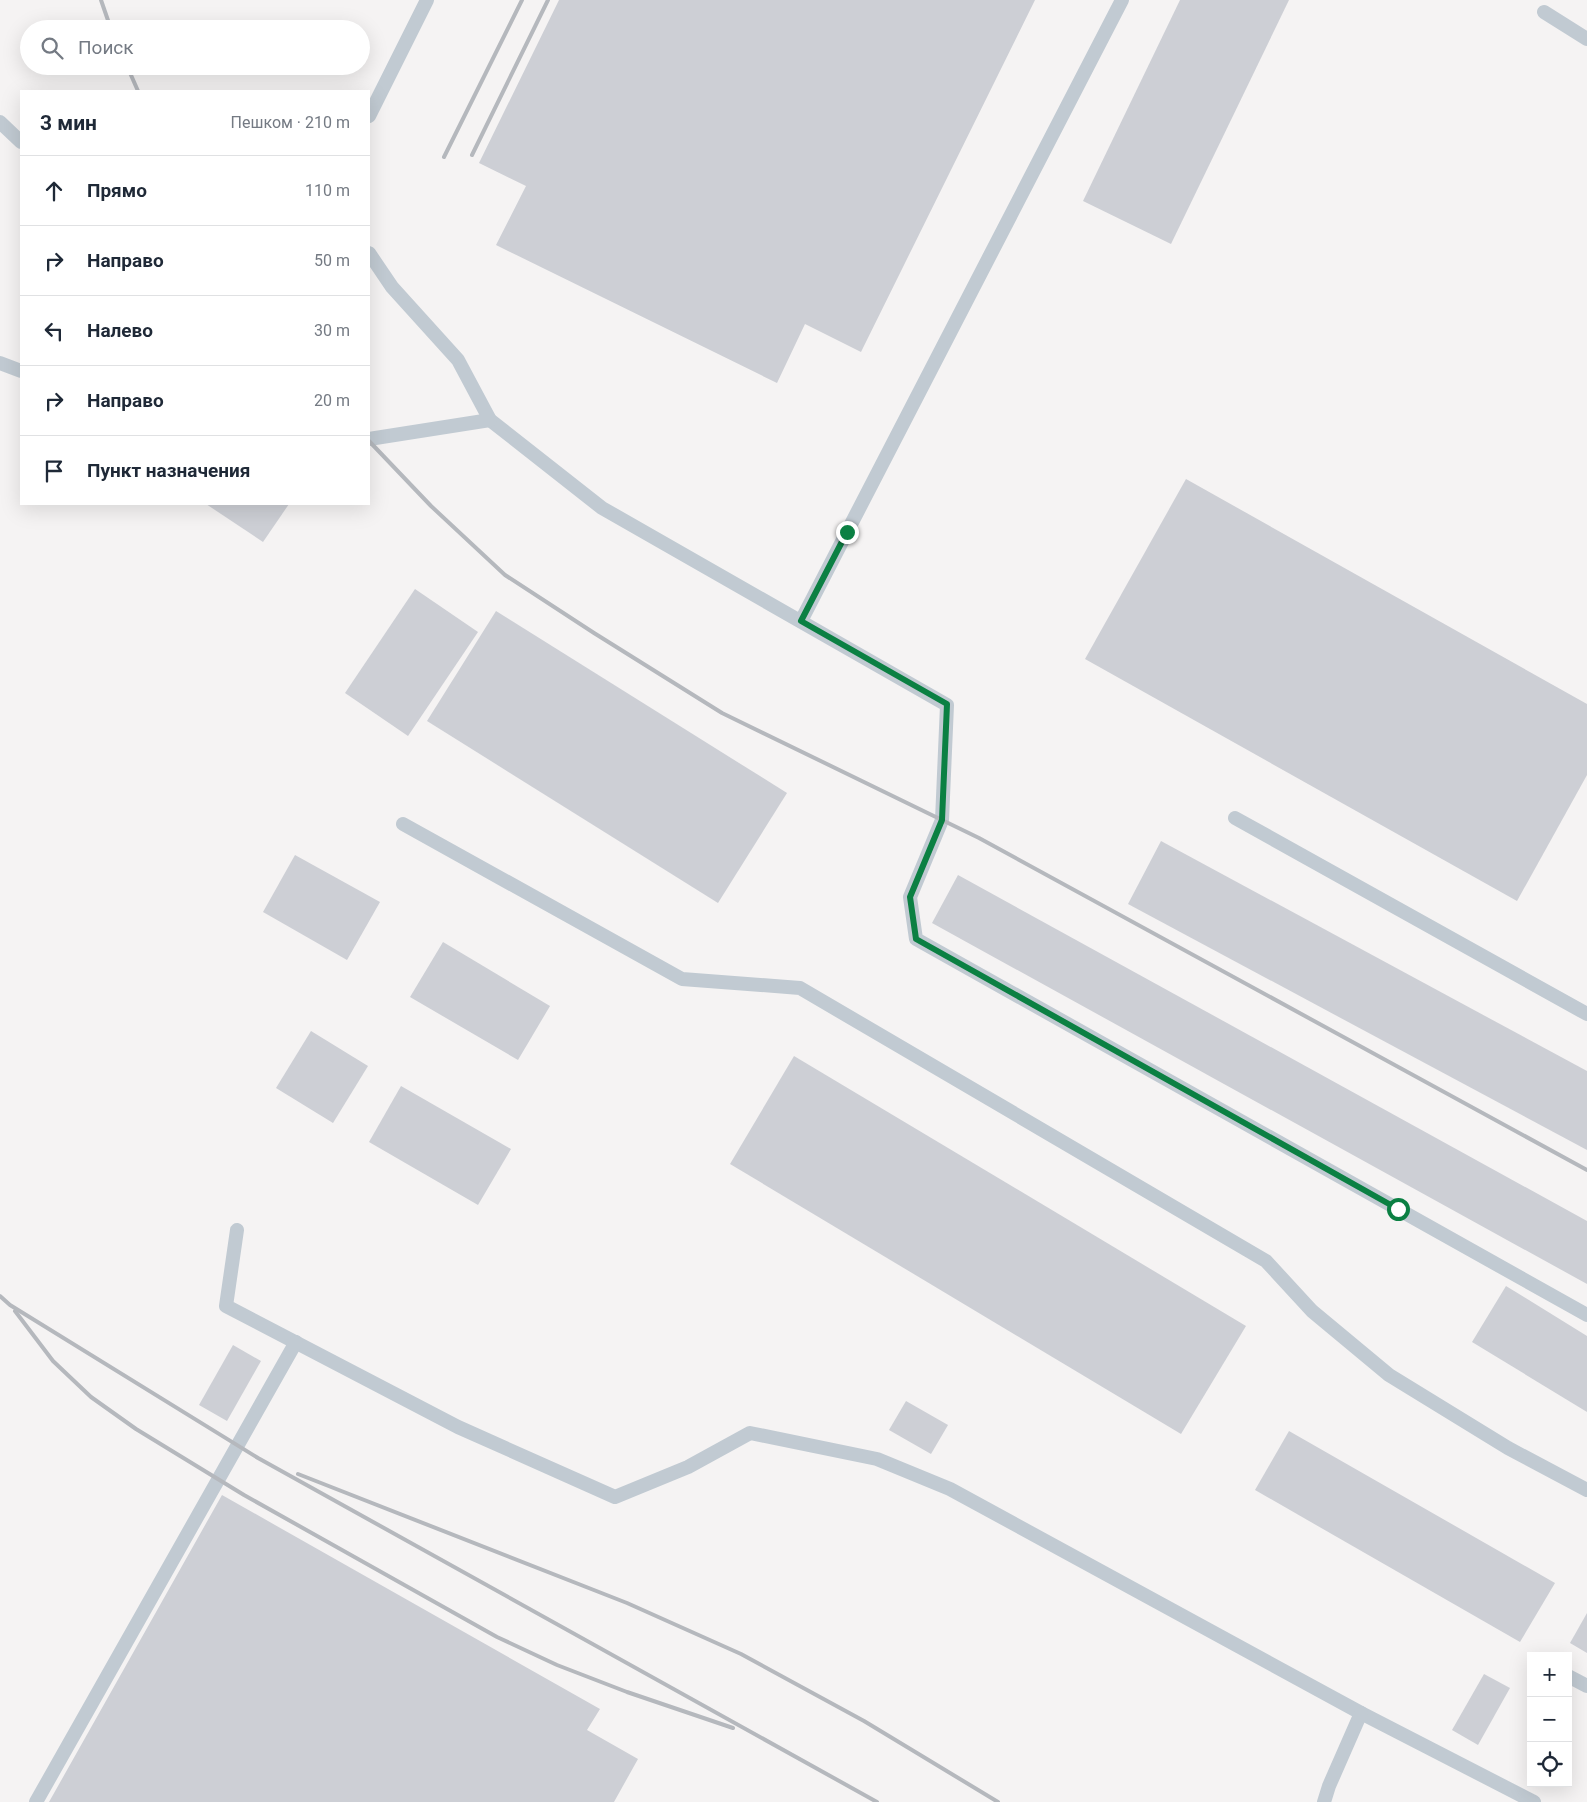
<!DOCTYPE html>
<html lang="ru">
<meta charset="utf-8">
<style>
body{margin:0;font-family:Roboto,sans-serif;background:#f2f2f3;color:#1f2937}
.controls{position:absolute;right:15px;bottom:15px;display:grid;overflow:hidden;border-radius:0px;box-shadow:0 5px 20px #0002}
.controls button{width:45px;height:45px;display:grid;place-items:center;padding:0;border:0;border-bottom:1px solid #e0e1e3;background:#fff;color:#1f2937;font:25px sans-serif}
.stop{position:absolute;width:15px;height:15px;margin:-11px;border:4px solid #0b8043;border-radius:50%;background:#fff}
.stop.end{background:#0b8043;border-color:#fff;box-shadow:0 1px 5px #0008}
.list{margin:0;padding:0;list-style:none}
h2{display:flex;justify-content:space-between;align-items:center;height:65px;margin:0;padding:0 20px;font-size:21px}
h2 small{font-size:16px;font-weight:400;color:#747a83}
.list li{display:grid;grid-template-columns:32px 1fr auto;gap:15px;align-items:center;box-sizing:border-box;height:70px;padding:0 20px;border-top:1px solid #e0e1e3}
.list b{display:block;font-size:19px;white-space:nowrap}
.list em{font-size:16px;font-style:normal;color:#747a83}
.icon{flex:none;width:28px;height:28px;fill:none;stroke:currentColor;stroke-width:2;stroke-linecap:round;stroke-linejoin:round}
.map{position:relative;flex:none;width:1587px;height:1802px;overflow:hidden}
.search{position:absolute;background:#fff;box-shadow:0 5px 20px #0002;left:20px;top:20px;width:350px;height:55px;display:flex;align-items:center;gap:12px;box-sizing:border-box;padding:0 18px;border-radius:28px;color:#747a83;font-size:19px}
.panel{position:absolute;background:#fff;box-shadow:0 5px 20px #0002;left:20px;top:90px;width:350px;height:415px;border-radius:0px}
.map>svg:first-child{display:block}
.building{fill:#cdcfd5}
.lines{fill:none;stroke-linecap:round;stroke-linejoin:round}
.service{stroke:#c1cad2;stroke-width:14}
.rail{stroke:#b5b8bd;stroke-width:4}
.route{stroke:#0b8043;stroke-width:6}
</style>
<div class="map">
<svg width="1587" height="1802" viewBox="0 0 1587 1802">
<rect width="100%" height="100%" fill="#f5f3f3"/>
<!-- building -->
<g class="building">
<path d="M559,0H1035L861,352L805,324L777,383L496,245L526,186L479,163Z"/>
<path d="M1180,0H1289L1171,244L1083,201Z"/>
<path d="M1186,479L1587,704V775L1517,901L1085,659Z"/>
<path d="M206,504H289L263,542Z"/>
<path d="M415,589L478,632L408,736L345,693Z"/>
<path d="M496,611L787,793L718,903L427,721Z"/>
<path d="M1161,841L1587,1071V1150L1128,904Z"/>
<path d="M295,855L380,902L347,960L263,912Z"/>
<path d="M958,875L1587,1221V1284L932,923Z"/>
<path d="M443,942L550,1006L518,1060L410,997Z"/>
<path d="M311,1031L368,1066L333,1123L276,1088Z"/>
<path d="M794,1056L1246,1326L1181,1434L730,1164Z"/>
<path d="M401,1086L511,1149L478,1205L369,1142Z"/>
<path d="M1506,1286L1587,1336V1412L1472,1342Z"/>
<path d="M233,1345L261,1361L227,1421L199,1405Z"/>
<path d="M906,1401L948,1425L931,1454L889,1430Z"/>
<path d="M1289,1431L1555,1583L1520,1642L1255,1490Z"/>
<path d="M222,1495L600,1709L587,1730L638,1759L614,1802H49Z"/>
<path d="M1587,1613V1653L1570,1643Z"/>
<path d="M1484,1674L1510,1688L1478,1745L1452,1730Z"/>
</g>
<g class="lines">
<!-- service -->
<g class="service">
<path d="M1544,12L1587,39"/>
<path d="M369,116L427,0"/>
<path d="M0,122L21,142"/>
<path d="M369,253L392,287L458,360L490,420L602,508L947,705L942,820L910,897L916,939L1587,1315"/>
<path d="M0,363L21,371"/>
<path d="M369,439L490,420"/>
<path d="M801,621L1122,0"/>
<path d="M1235,818L1587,1014"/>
<path d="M403,824L682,979L800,988L1266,1261L1312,1311L1389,1375L1508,1448L1587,1490"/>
<path d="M237,1230L226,1306L458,1427L615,1497L688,1467L750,1433L877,1459L950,1489L1361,1713L1534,1802"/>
<path d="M1568,1676L1587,1686"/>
<path d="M36,1802L296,1342"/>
<path d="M1324,1802L1329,1786L1361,1713"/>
</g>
<!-- rail -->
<g class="rail">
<path d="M101,0L111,29"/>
<path d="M127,66L138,91"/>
<path d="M472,155L548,0"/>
<path d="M444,157L522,0"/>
<path d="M369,441L431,506L505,575L594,633L722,713L979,838L1587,1170"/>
<path d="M0,1296L10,1305L258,1458L877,1802"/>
<path d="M15,1311L53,1361L91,1397L136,1429L244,1495L497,1637L557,1665L627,1692L733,1728"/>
<path d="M298,1474L627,1603L741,1654L864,1721L998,1802"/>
</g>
</g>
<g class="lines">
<!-- route -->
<path class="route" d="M847,532L801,621L947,704L942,820L910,897L916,939L1398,1209"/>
</g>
</svg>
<div class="controls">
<button>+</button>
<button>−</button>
<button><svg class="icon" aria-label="locate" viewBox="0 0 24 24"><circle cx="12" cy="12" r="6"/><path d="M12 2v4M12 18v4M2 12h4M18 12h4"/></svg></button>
</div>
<div class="stop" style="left:1398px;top:1209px"></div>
<div class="stop end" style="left:847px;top:532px"></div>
<div class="search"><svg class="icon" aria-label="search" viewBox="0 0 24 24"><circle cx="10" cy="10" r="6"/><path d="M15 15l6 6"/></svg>Поиск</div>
<section class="panel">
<h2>3 мин<small>Пешком · 210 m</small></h2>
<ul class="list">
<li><svg class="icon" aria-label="ahead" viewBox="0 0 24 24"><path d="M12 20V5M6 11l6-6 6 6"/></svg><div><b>Прямо</b></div><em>110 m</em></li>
<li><svg class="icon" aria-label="right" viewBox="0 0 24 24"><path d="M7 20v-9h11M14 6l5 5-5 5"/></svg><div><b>Направо</b></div><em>50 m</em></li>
<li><svg class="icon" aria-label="left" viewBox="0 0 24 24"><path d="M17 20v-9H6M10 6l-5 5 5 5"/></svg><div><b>Налево</b></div><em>30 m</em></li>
<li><svg class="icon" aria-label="right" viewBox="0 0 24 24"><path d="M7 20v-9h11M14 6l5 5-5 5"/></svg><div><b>Направо</b></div><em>20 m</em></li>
<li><svg class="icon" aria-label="arrive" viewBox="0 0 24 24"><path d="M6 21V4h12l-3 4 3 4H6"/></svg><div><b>Пункт назначения</b></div></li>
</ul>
</section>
</div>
